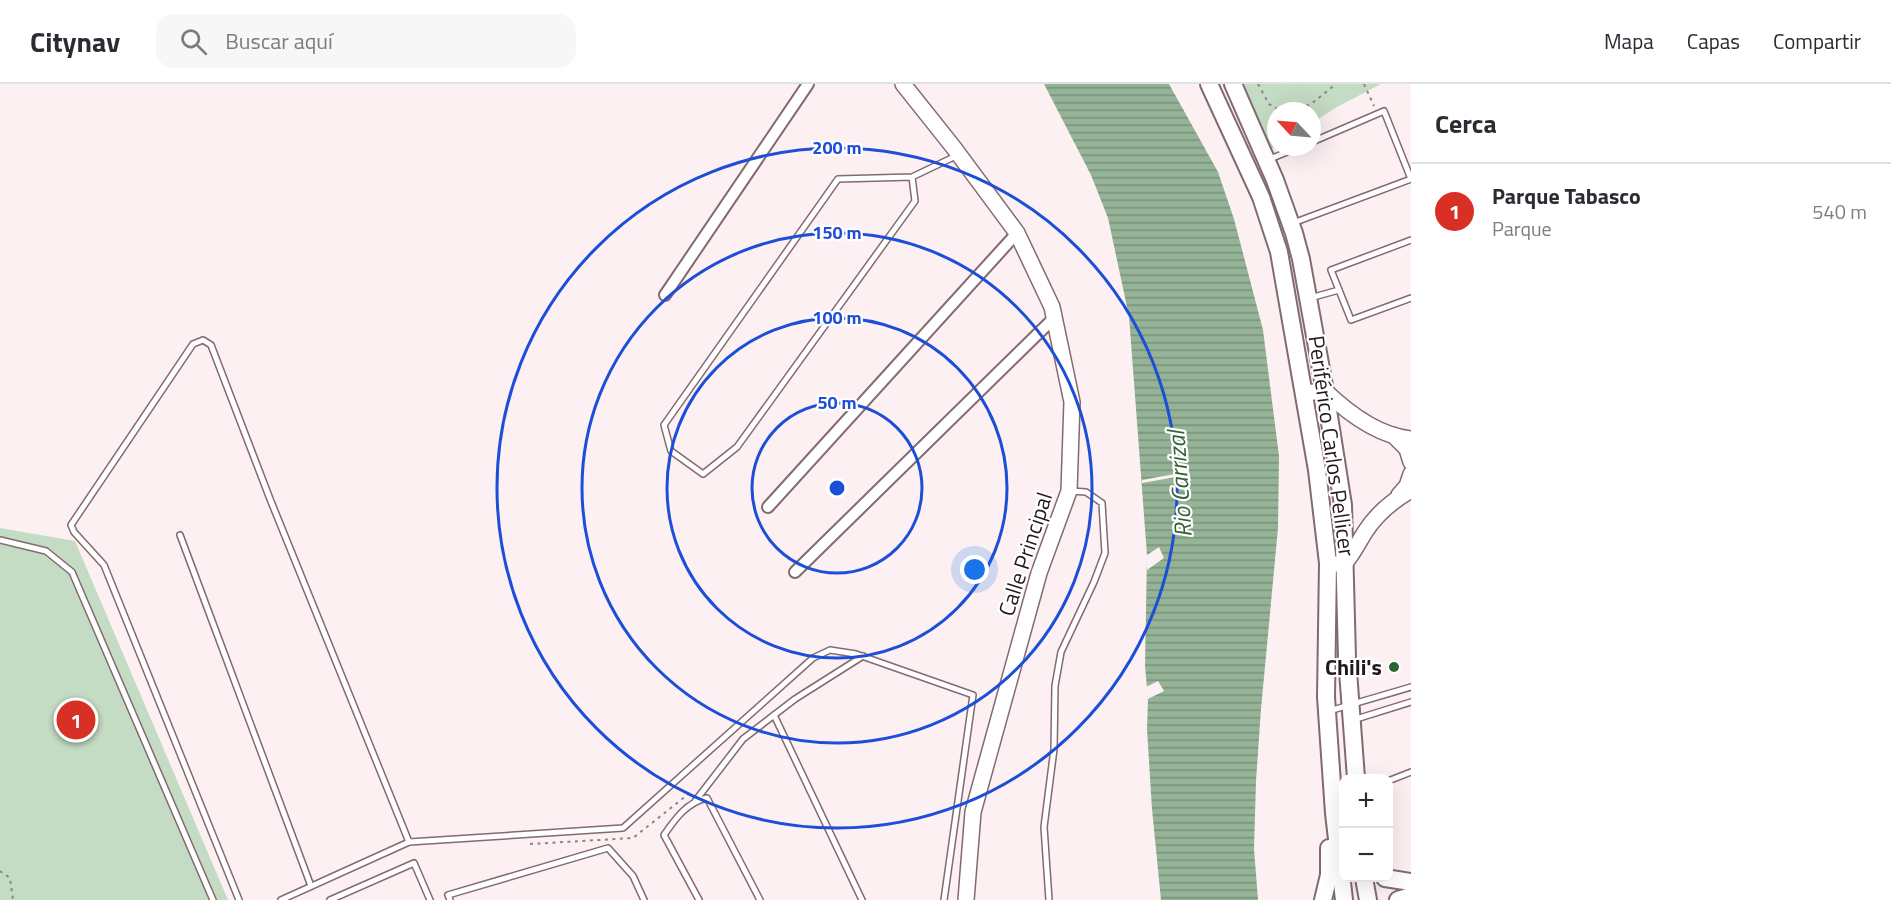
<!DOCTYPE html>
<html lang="es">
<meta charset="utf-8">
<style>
body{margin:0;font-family:"Titillium Web",sans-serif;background:#f7f7f7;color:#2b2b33}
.controls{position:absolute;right:18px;bottom:18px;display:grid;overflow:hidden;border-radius:12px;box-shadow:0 6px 24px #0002}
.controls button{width:54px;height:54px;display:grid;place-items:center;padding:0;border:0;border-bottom:2px solid #e1e1e2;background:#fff;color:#2b2b33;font:30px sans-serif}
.compass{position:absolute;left:1267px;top:18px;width:54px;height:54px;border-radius:50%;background:#fff;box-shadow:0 6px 24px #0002;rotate:296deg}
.you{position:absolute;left:975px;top:486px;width:21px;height:21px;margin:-15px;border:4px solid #fff;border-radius:50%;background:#1a73e8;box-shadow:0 0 0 9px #1a73e833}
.badge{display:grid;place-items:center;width:39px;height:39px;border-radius:50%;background:#d93025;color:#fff;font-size:20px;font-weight:700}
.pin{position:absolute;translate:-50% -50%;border:3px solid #fff;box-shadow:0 2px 6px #0006}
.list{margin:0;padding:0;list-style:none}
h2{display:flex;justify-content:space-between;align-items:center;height:78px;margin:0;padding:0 24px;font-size:26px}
h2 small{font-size:20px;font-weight:400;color:#7c7c81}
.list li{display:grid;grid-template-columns:39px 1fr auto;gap:18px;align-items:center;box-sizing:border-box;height:96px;padding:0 24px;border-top:2px solid #e1e1e2}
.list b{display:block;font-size:22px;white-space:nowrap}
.list p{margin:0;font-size:20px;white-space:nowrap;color:#7c7c81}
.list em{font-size:20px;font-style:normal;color:#7c7c81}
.icon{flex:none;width:33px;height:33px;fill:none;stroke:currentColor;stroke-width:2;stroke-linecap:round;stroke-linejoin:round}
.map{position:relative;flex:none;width:1411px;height:816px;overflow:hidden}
header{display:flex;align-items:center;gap:36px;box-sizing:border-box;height:84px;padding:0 30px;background:#fff;border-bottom:2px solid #e1e1e2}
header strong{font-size:28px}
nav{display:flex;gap:33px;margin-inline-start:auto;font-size:21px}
.search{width:420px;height:54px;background:#f7f7f7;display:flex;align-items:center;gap:15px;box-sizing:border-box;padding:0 21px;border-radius:18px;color:#7c7c81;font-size:22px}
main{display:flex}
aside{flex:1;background:#fff}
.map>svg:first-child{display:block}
.green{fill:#c4dbc4}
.water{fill:url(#water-rules)}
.pier{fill:#fcf0f2}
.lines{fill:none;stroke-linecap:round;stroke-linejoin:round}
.lane-casing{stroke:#836a6f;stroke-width:8}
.street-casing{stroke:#836a6f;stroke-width:14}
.secondary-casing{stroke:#836a6f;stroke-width:18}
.primary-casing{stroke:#836a6f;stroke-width:20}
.path{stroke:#8e8385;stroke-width:2;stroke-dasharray:3 4.5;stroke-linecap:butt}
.lane{stroke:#fff;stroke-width:5}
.street{stroke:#fff;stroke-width:10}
.secondary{stroke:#fff;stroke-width:15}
.primary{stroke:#fff;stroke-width:16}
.ring{fill:none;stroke:#1d4ed8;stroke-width:3}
.poi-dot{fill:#28662f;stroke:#fff;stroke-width:2}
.labels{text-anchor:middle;stroke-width:4.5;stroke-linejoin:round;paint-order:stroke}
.street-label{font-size:22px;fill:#23191b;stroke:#fff}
.poi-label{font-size:22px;font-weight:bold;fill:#23191b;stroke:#fff;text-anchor:end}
.water-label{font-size:24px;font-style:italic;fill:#356138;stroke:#fff}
.centre{fill:#1d4ed8;stroke:#fff;stroke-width:3}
.ring-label{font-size:18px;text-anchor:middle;font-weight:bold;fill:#1d4ed8;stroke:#fff;stroke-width:4.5;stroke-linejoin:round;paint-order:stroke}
</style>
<header>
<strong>Citynav</strong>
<div class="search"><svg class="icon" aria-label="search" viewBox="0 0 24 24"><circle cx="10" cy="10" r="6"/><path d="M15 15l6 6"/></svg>Buscar aquí</div>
<nav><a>Mapa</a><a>Capas</a><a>Compartir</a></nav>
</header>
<main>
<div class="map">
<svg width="1411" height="816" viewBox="0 0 1411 816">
<defs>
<pattern id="water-rules" width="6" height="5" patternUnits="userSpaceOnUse" patternTransform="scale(1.5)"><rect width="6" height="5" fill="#95b396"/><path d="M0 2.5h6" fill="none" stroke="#79917a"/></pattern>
</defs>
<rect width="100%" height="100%" fill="#fcf0f2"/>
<!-- green -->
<g class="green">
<path d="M1238,0H1381L1337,23L1312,39V27H1276V62L1269,66Z"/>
<path d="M0,444L75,457L228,816H0Z"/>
</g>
<!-- water -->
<path class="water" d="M1044,0H1169L1218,88L1234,135L1263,246L1279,372L1278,444L1261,625L1256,697L1254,765L1258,816H1161L1152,725L1147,645L1148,615L1145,582L1147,471L1129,232L1108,134L1091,91Z"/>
<!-- pier -->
<g class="pier">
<path d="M1188,381L1191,397L1177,399L1176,393L1142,399V396L1175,390L1174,383Z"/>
<path d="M1159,463L1164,474L1147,486V471Z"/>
<path d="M1158,597L1164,607L1148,615L1146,603Z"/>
</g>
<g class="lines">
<!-- lane casing -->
<g class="lane-casing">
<g id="lane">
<path d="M1270,75L1299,63"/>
<path d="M912,93L915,117L737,363L703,390L671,367L664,341L838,95L912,93L958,71"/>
<path d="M1293,139L1411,95L1384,27L1312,58"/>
<path d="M1339,206L1351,236L1411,214"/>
<path d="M1310,214L1339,206L1331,186L1411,156"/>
<path d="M180,451L311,802"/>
<path d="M0,456L46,467L72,488L213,816"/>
<path d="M1329,627L1411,603"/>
<path d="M774,631L862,816"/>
<path d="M1353,636L1411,618"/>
<path d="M1388,697L1411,688"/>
<path d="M696,716L743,655L795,615L863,572"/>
<path d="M239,816L104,481L74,448L71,441L193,260L203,256L211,261L270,415L409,758"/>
<path d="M281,816L409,758L623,744L813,574L830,566L856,570L973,611L944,816"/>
<path d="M330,816L414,779L430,816"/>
<path d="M450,816L448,811L608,764L633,792L644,816"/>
<path d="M699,816L664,751C675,735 687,718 707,714L760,816"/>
<path d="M1049,816L1044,743L1054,665L1055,602L1061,568L1094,498L1105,469L1102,419L1086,408L1071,407"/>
</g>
</g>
<!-- street casing -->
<g class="street-casing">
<g id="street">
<path d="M665,211L808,0"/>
<path d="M768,423L1017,149"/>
<path d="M795,488L1054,234"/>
</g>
</g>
<!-- secondary casing -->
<g class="secondary-casing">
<g id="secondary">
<path d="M903,0L954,64L1017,149L1052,223L1072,318L1069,407L1039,489L973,728L966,816"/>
<path d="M1304,309L1325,307C1348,329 1378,352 1411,355"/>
<path d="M1393,351L1407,365L1411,378"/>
<path d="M1399,411L1407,402L1411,390"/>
<path d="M1337,480H1344C1353,470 1358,459 1365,448C1377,429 1392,417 1411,406"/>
</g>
</g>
<!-- primary casing -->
<g class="primary-casing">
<g id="primary">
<path d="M1209,0L1261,113L1279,168L1317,386L1328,479L1326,613L1334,729L1344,816"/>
<path d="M1233,0L1275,96L1294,149L1301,175L1325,307L1343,421L1347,574L1356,694"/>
<path d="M1364,794L1368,816"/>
<path d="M1385,794L1411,798"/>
<path d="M1323,816L1329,791V764"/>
<path d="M1398,816L1411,812"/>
</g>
</g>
<!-- path -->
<g class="path">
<path d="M1258,0L1269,20L1281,27"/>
<path d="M1364,0L1374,22"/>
<path d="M1292,27L1311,20L1336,0"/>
<path d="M530,760L633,754L691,708"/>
<path d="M0,787L10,794L13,816"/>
</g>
<!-- lane -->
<use href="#lane" class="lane"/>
<!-- street -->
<use href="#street" class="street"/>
<!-- secondary -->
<use href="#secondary" class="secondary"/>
<!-- primary -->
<use href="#primary" class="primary"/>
</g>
<!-- distance rings -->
<g class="ring">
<circle cx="837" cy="404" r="85"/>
<circle cx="837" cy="404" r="170"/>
<circle cx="837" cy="404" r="255"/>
<circle cx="837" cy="404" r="340"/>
</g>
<!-- markers -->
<circle class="poi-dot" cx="1394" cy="583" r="6"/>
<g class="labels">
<!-- street labels -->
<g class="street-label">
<text transform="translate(1332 362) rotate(82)" y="8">Periférico Carlos Pellicer</text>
<text transform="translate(1025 470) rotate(-72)" y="8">Calle Principal</text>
</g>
<!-- poi labels -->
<g class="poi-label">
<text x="1382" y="591">Chili's</text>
</g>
<!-- water labels -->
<g class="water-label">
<text transform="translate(1180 400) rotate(-94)" y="8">Rio Carrizal</text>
</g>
</g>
<circle cx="837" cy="404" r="9" class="centre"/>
<g class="ring-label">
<text x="837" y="70">200 m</text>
<text x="837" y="155">150 m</text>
<text x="837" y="240">100 m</text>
<text x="837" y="325">50 m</text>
</g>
</svg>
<div class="controls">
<button>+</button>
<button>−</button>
</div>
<svg class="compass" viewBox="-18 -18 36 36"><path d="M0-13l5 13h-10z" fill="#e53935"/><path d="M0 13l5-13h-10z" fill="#7c7c81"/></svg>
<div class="you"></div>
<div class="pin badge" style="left:76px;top:636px">1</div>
</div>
<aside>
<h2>Cerca<small></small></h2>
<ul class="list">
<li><span class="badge">1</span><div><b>Parque Tabasco</b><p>Parque</p></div><em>540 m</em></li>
</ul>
</aside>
</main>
